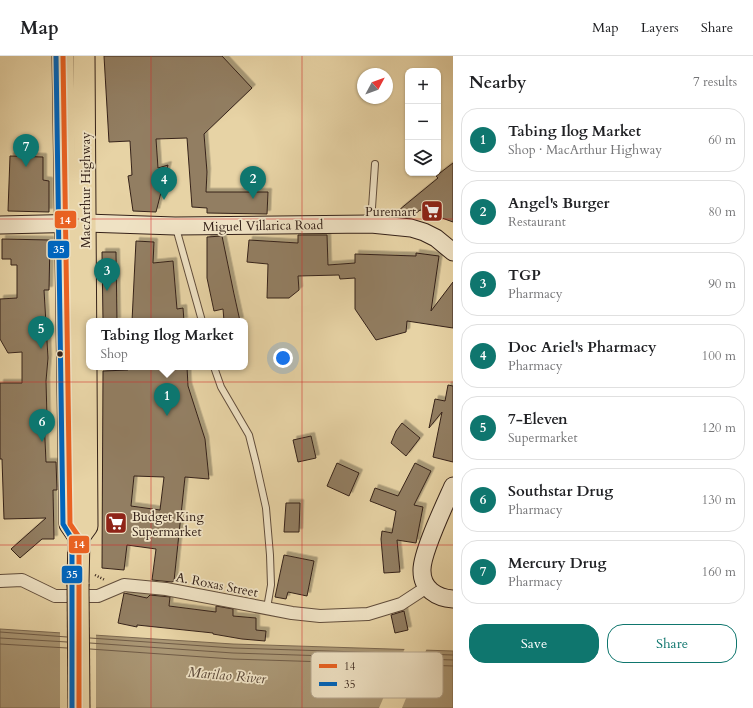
<!DOCTYPE html>
<meta charset="utf-8">
<style>
body{margin:0;font-family:Cardo,serif;background:#f2f2f2;color:#202124}
.controls{position:absolute;right:12px;top:12px;display:grid;overflow:hidden;border-radius:8px;box-shadow:0 1px 3px #0004}
.controls button{width:36px;height:36px;display:grid;place-items:center;padding:0;border:0;border-bottom:1px solid #e0e0e0;background:#fff;color:#202124;font:20px sans-serif}
.compass{position:absolute;left:357px;top:12px;width:36px;height:36px;border-radius:50%;background:#fff;box-shadow:0 1px 3px #0004;rotate:49deg}
.you{position:absolute;left:283px;top:302px;width:14px;height:14px;margin:-10px;border:3px solid #fff;border-radius:50%;background:#1a73e8;box-shadow:0 0 0 6px #1a73e833}
.badge{display:grid;place-items:center;width:26px;height:26px;border-radius:50%;background:#0f766e;color:#fff;font-size:13px;font-weight:700}
.pin{position:absolute;translate:-50% -33px;filter:drop-shadow(0 1px 2px #0008)}
.pin::after{content:'';position:absolute;top:21px;width:14px;height:12px;background:inherit;clip-path:polygon(0 0,100% 0,50% 100%)}
.popup{position:absolute;left:86px;top:262px;width:162px;height:52px;box-sizing:border-box;display:grid;place-content:center;border-radius:8px;background:#fff;filter:drop-shadow(0 1px 3px #0005);font-size:13px;white-space:nowrap;color:#757577}
.popup b{font-size:15px;color:#202124}
.popup::after{content:'';position:absolute;left:50%;top:100%;margin-left:-8px;border:8px solid transparent;border-top-color:#fff}
.list{margin:0;padding:0;list-style:none}
h2{display:flex;justify-content:space-between;align-items:center;height:52px;margin:0;padding:0 16px;font-size:17px}
h2 small{font-size:13px;font-weight:400;color:#757577}
.list li{display:grid;grid-template-columns:26px 1fr auto;gap:12px;align-items:center;box-sizing:border-box;height:64px;margin:0 8px 8px;padding:0 8px;border:1px solid #e0e0e0;border-radius:16px}
.list b{display:block;font-size:15px;white-space:nowrap}
.list p{margin:0;font-size:13px;white-space:nowrap;color:#757577}
.list em{font-size:13px;font-style:normal;color:#757577}
.actions{display:flex;gap:8px;padding:12px 16px}
.actions a{flex:1;padding:9px 0;border:1px solid #0f766e;border-radius:16px;text-align:center;font-size:14px;color:#0f766e}
.actions .main{background:#0f766e;color:#fff}
.icon{flex:none;width:22px;height:22px;fill:none;stroke:currentColor;stroke-width:2;stroke-linecap:round;stroke-linejoin:round}
.map{position:relative;flex:none;width:453px;height:652px;overflow:hidden}
header{display:flex;align-items:center;gap:24px;box-sizing:border-box;height:56px;padding:0 20px;background:#fff;border-bottom:1px solid #e0e0e0}
header strong{font-size:19px}
nav{display:flex;gap:22px;margin-inline-start:auto;font-size:14px}
main{display:flex}
aside{flex:1;background:#fff}
.map>svg:first-child{display:block}
.water{fill:#aa9775;stroke:#7b6850}
.pier{fill:#e7d3a5}
.lines{fill:none;stroke-linecap:round;stroke-linejoin:round}
.shore{stroke:#705c47;stroke-width:1}
.building{fill:#927e62;stroke:#352219;fill-rule:evenodd;filter:url(#shadow)}
.service-casing{stroke:#624e3c;stroke-width:8}
.minor-casing{stroke:#624e3c;stroke-width:14}
.secondary-casing{stroke:#352219;stroke-width:19}
.trunk-casing{stroke:#352219;stroke-width:23}
.path{stroke:#352219;stroke-width:2.5;stroke-dasharray:1 2;stroke-linecap:butt}
.service{stroke:#efe2c4;stroke-width:6}
.minor{stroke:#efe2c4;stroke-width:12}
.secondary{stroke:#efe2c4;stroke-width:17}
.trunk{stroke:#e7d3a5;stroke-width:21}
.trunk-bridge-casing{stroke:#352219;stroke-width:23;stroke-linecap:butt}
.trunk-bridge{stroke:#e7d3a5;stroke-width:21}
.bus-1-casing{stroke:#efe2c4;stroke-width:8}
.bus-2-casing{stroke:#efe2c4;stroke-width:8}
.bus-1{stroke:#e96222;stroke-width:5}
.bus-2{stroke:#0065bd;stroke-width:5}
.grid{fill:none;stroke:#d62828;stroke-width:1;stroke-opacity:0.55}
.bus-dot{fill:#352219;stroke:#efe2c4;stroke-width:1.5}
.labels{text-anchor:middle;stroke-width:3.5;stroke-linejoin:round;paint-order:stroke}
.street-label{font-size:13px;fill:#352219;stroke:#efe2c4}
.poi-label{font-size:13px;fill:#352219;stroke:#efe2c4;text-anchor:end}
.water-label{font-size:14px;font-style:italic;fill:#584535;stroke:#efe2c4}
.key{fill:#efe2c4;stroke:#b7a891;stroke-width:1}
.key-label{font-size:11px;fill:#352219}
.line-badge{stroke:#efe2c4;stroke-width:1.5}
.badge-label{font-size:11px;text-anchor:middle;font-weight:bold;fill:#fff}
</style>
<header>
<strong>Map</strong>
<nav><a>Map</a><a>Layers</a><a>Share</a></nav>
</header>
<main>
<div class="map">
<svg width="453" height="652" viewBox="0 0 453 652">
<defs>
<filter id="shadow"><feDropShadow dx="3.5" dy="-3.5" stdDeviation="0" flood-color="#0004"/></filter>
</defs>
<rect width="100%" height="100%" fill="#e7d3a5"/>
<filter id="stains"><feTurbulence type="fractalNoise" baseFrequency=".005" numOctaves="4"/><feColorMatrix values="0 0 0 0 .2 0 0 0 0 .09 0 0 0 0 .02 0 0 0 .5 -.17"/></filter>
<radialGradient id="worn" r=".72"><stop offset=".6" stop-color="#630" stop-opacity="0"/><stop offset="1" stop-color="#630" stop-opacity=".3"/></radialGradient>
<!-- water -->
<path class="water" d="M0,573L233,588L453,595V652H0Z"/>
<!-- pier -->
<g class="pier">
<path d="M60,574L96,577V652H60Z"/>
<path d="M405,592H427L402,652H379Z"/>
</g>
<g class="lines">
<!-- shore -->
<g class="shore">
<path d="M0,576L67,581"/>
<path d="M0,582L67,586"/>
<path d="M90,582L233,592L453,599"/>
<path d="M90,587L233,597L453,604"/>
<path d="M0,588L67,592"/>
<path d="M90,593L232,603L453,610"/>
</g>
</g>
<!-- building -->
<g class="building">
<path d="M104,0H222L252,32L204,78L207,116L206,136H268L267,158L207,157V152L192,151L187,82L156,83L158,112L168,109L156,156L133,155L128,120L132,119L130,85L109,86Z"/>
<path d="M10,100L43,101V124L49,125V156L8,155Z"/>
<path d="M453,107V166L420,154L410,162L405,161L399,154L438,122L436,120Z"/>
<path d="M298,179H327L328,209L355,207V198L416,200V197L439,200L431,255L453,226V272L407,265L406,276L376,284L355,253V222L340,223L339,219L298,220L299,234L289,242H267L268,208L247,206L249,184L298,187Z"/>
<path d="M222,180L234,238L240,265H224L223,253L214,255L207,222V181Z"/>
<path d="M2,183L50,184L49,234H44L48,302L46,325L47,362H44L46,406H56L57,434H53L54,483H42L20,502L11,493L46,462L4,463L2,403H0V327H22V296L8,297L0,283V243L17,242V209H11V203H2Z"/>
<path d="M136,185L154,186L153,207L173,205L177,253L183,252L184,265H132Z"/>
<path d="M102,196H116L117,265H103Z"/>
<path d="M128,311H187L188,330L205,383L209,423L185,421L174,525L172,526L152,524L156,493L127,489L124,514L102,512L103,315L128,314ZM134,420L164,421L160,454L131,450Z"/>
<path d="M448,329L453,330V406L433,401L442,356L429,372L435,343L445,345Z"/>
<path d="M402,367L420,382L406,400L391,387L396,375Z"/>
<path d="M311,380L316,402L298,406L293,384Z"/>
<path d="M337,407L359,417L349,440L327,430Z"/>
<path d="M415,407L431,415L414,449L423,451L416,487L397,484L400,516L384,517L381,483L382,475L392,477L396,455L370,445L375,432L398,440Z"/>
<path d="M286,447H300L299,476H284Z"/>
<path d="M284,499L314,505L307,540L288,536L286,543L275,541Z"/>
<path d="M124,537L147,542L150,539L170,541L169,550L216,556V550L233,553V560L256,562V574L266,575L265,585L242,583L213,578V577L137,569V571L118,567Z"/>
<path d="M404,555L408,574L395,577L391,559Z"/>
</g>
<g class="lines">
<!-- service casing -->
<g class="service-casing">
<g id="service">
<path d="M371,166L375,108"/>
<path d="M176,172L202,265"/>
<path d="M214,311L221,331L249,379L256,407L266,452L270,499L271,529L267,552"/>
</g>
</g>
<!-- minor casing -->
<g class="minor-casing">
<path id="minor" d="M0,525L22,524L55,540H98L124,529L166,533L292,557L320,560L368,558L401,548L427,531"/>
</g>
<!-- secondary casing -->
<g class="secondary-casing">
<g id="secondary">
<path d="M0,169L86,167L175,170L371,168L411,172L424,176L436,182L453,196"/>
<path d="M453,430C445,448 421,498 422,515C422,533 437,542 453,543"/>
</g>
</g>
<!-- trunk casing -->
<g class="trunk-casing">
<g id="trunk">
<path d="M63,0L70,468L79,481"/>
<path d="M78,528L79,481L87,470L84,0"/>
</g>
</g>
<!-- path -->
<path class="path" d="M95,519L105,524"/>
<!-- service -->
<use href="#service" class="service"/>
<!-- minor -->
<use href="#minor" class="minor"/>
<!-- secondary -->
<use href="#secondary" class="secondary"/>
<!-- trunk -->
<use href="#trunk" class="trunk"/>
<!-- trunk-bridge casing -->
<g class="trunk-bridge-casing">
<path id="trunk-bridge" d="M78,528L79,652"/>
</g>
<!-- trunk-bridge -->
<use href="#trunk-bridge" class="trunk-bridge"/>
<!-- bus-1 casing -->
<g class="bus-1-casing">
<path id="bus-1" d="M63,0L70,468L79,481V652"/>
</g>
<!-- bus-2 casing -->
<g class="bus-2-casing">
<path id="bus-2" d="M56,0L63,468L72,483V652"/>
</g>
<!-- bus-1 -->
<use href="#bus-1" class="bus-1"/>
<!-- bus-2 -->
<use href="#bus-2" class="bus-2"/>
</g>
<!-- grid -->
<path class="grid" d="M151,0V652M302,0V652M0,163H453M0,326H453M0,489H453"/>
<!-- icons -->
<defs>
<g id="supermarket-square" transform="scale(1.15)"><rect x="-9" y="-9" width="18" height="18" rx="4" fill="#8f2418" stroke="#efe2c4"/><path d="M-6-5.5h2.5l.6 2H6L4.5 2H-2.5L-4.4-4H-6ZM-1.5 3.2a1.3 1.3 0 1 0 .1 0ZM3 3.2a1.3 1.3 0 1 0 .1 0Z" fill="#fff"/></g>
</defs>
<g fill-rule="evenodd">
<use href="#supermarket-square" x="432" y="155"/>
<use href="#supermarket-square" x="116" y="467"/>
</g>
<!-- markers -->
<circle class="bus-dot" cx="60" cy="298" r="3.5"/>
<g class="labels">
<!-- street labels -->
<g class="street-label">
<text transform="translate(85 134) rotate(-90)" y="5">MacArthur Highway</text>
<text transform="translate(263 169) rotate(-1)" y="5">Miguel Villarica Road</text>
<text transform="translate(217 528) rotate(11)" y="5">A. Roxas Street</text>
</g>
<!-- poi labels -->
<g class="poi-label">
<text x="416" y="160">Puremart</text>
<text x="132" y="465" text-anchor="start">Budget King<tspan x="132" dy="15">Supermarket</tspan></text>
</g>
<!-- water labels -->
<g class="water-label">
<text transform="translate(227 619) rotate(5)" y="5">Marilao River</text>
</g>
</g>
<!-- legend -->
<rect x="311" y="596" width="132" height="46" rx="6" class="key"/>
<rect x="319" y="608" width="18" height="4" fill="#e96222"/>
<rect x="319" y="626" width="18" height="4" fill="#0065bd"/>
<g class="key-label">
<text x="344" y="614">14</text>
<text x="344" y="632">35</text>
</g>
<g class="line-badge">
<rect x="54" y="154" width="23" height="19" rx="4" fill="#e96222"/>
<rect x="47" y="184" width="23" height="19" rx="4" fill="#0065bd"/>
<rect x="68" y="479" width="22" height="19" rx="4" fill="#e96222"/>
<rect x="61" y="509" width="22" height="19" rx="4" fill="#0065bd"/>
</g>
<g class="badge-label">
<text x="65" y="168">14</text>
<text x="59" y="197">35</text>
<text x="79" y="492">14</text>
<text x="72" y="522">35</text>
</g>
<rect width="100%" height="100%" filter="url(#stains)"/>
<rect width="100%" height="100%" fill="url(#worn)"/>
</svg>
<div class="controls">
<button>+</button>
<button>−</button>
<button><svg class="icon" aria-label="layers" viewBox="0 0 24 24"><path d="M12 4l9 5-9 5-9-5zM3 14l9 5 9-5"/></svg></button>
</div>
<svg class="compass" viewBox="-18 -18 36 36"><path d="M0-13l5 13h-10z" fill="#e53935"/><path d="M0 13l5-13h-10z" fill="#757577"/></svg>
<div class="you"></div>
<div class="pin badge" style="left:167px;top:360px">1</div>
<div class="popup"><b>Tabing Ilog Market</b>Shop</div>
<div class="pin badge" style="left:253px;top:143px">2</div>
<div class="pin badge" style="left:107px;top:235px">3</div>
<div class="pin badge" style="left:164px;top:144px">4</div>
<div class="pin badge" style="left:41px;top:293px">5</div>
<div class="pin badge" style="left:42px;top:386px">6</div>
<div class="pin badge" style="left:26px;top:111px">7</div>
</div>
<aside>
<h2>Nearby<small>7 results</small></h2>
<ul class="list">
<li><span class="badge">1</span><div><b>Tabing Ilog Market</b><p>Shop · MacArthur Highway</p></div><em>60 m</em></li>
<li><span class="badge">2</span><div><b>Angel's Burger</b><p>Restaurant</p></div><em>80 m</em></li>
<li><span class="badge">3</span><div><b>TGP</b><p>Pharmacy</p></div><em>90 m</em></li>
<li><span class="badge">4</span><div><b>Doc Ariel's Pharmacy</b><p>Pharmacy</p></div><em>100 m</em></li>
<li><span class="badge">5</span><div><b>7-Eleven</b><p>Supermarket</p></div><em>120 m</em></li>
<li><span class="badge">6</span><div><b>Southstar Drug</b><p>Pharmacy</p></div><em>130 m</em></li>
<li><span class="badge">7</span><div><b>Mercury Drug</b><p>Pharmacy</p></div><em>160 m</em></li>
</ul>
<div class="actions"><a class="main">Save</a><a>Share</a></div>
</aside>
</main>
